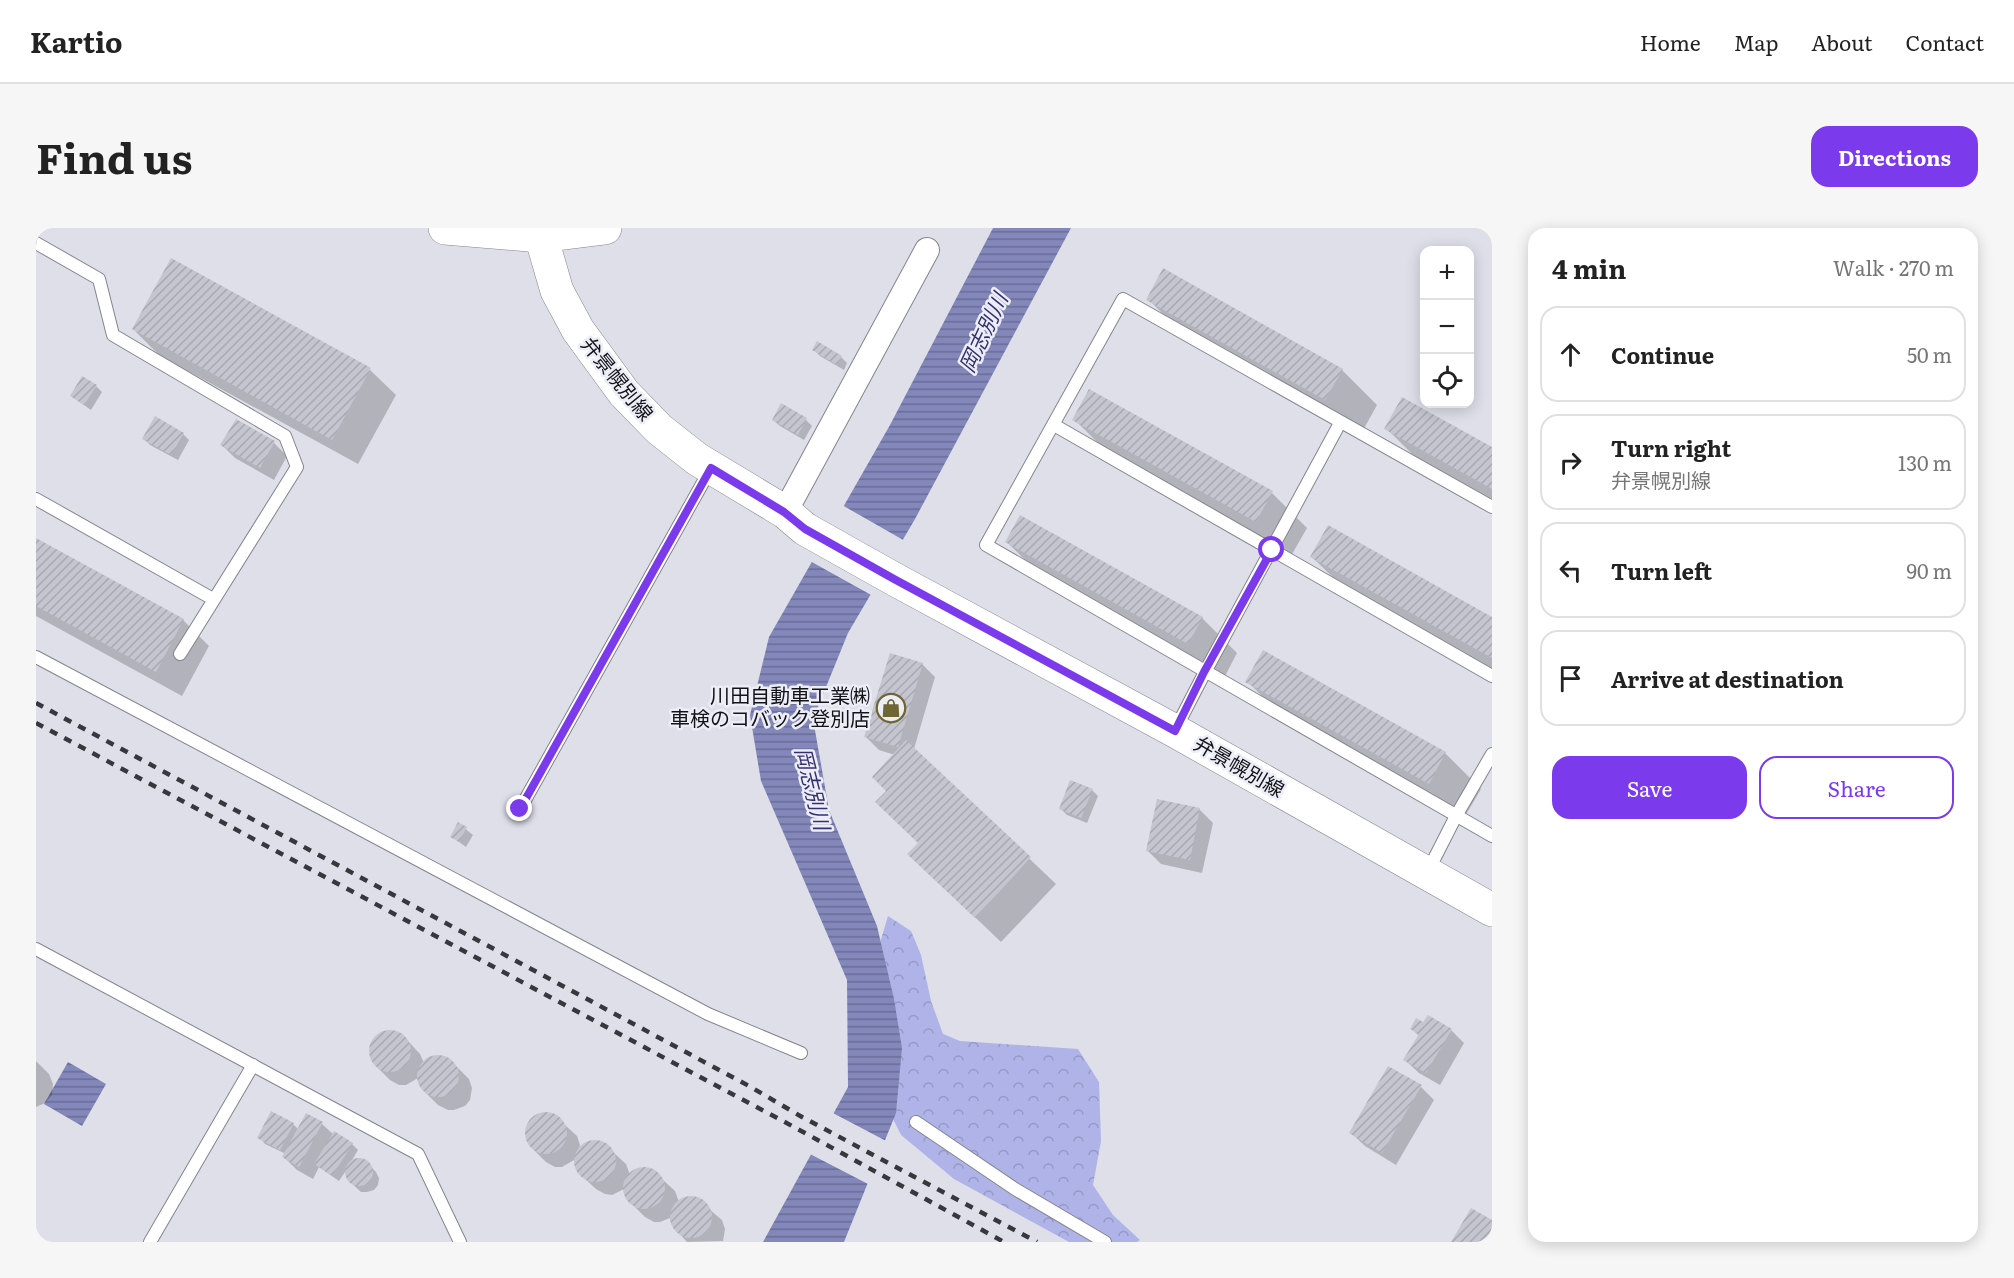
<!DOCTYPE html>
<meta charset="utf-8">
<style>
body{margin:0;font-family:Literata,"Noto Sans JP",serif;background:#f6f6f6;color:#222}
.controls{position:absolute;right:18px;top:18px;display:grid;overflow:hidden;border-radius:12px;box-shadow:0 3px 15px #0003}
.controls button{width:54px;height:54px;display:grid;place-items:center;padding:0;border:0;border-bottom:2px solid #e0e0e0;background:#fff;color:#222;font:30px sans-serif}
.stop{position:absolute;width:18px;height:18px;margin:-14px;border:4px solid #7c3aed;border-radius:50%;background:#fff}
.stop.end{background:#7c3aed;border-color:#fff;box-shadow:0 2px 6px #0008}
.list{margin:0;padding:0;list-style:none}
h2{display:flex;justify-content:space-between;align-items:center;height:78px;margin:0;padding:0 24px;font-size:26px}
h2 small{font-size:20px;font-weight:400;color:#767676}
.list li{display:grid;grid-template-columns:39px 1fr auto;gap:18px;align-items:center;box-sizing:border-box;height:96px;margin:0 12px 12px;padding:0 12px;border:2px solid #e0e0e0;border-radius:18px}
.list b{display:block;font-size:22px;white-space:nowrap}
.list p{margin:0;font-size:20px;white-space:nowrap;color:#767676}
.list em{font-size:20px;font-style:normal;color:#767676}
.actions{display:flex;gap:12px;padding:18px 24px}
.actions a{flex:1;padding:14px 0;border:2px solid #7c3aed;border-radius:18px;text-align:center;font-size:21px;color:#7c3aed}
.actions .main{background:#7c3aed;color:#fff}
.icon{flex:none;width:33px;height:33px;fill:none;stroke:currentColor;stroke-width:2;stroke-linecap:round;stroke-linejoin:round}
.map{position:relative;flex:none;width:1456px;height:1014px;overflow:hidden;border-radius:18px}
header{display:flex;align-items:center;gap:36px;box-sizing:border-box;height:84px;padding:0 30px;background:#fff;border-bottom:2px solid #e0e0e0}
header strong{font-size:28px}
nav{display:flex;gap:33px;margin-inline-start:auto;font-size:21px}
.intro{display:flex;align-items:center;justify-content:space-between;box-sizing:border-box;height:144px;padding:0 36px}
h1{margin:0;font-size:42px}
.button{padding:15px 27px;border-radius:18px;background:#7c3aed;color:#fff;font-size:21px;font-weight:700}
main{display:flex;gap:36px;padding:0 36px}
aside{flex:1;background:#fff;border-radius:18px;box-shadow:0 3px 15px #0003}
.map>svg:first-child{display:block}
.forest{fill:url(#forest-crowns)}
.water{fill:url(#water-rules)}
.pier{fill:#dedfe9}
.shadow{fill:#0003}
.building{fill:url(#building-hatch)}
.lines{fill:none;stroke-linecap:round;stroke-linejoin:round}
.service-casing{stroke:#84858d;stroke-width:14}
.minor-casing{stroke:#84858d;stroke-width:26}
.secondary-casing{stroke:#84858d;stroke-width:34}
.trunk-casing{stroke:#84858d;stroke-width:34}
.service{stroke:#fff;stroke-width:12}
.minor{stroke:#fff;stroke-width:24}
.secondary{stroke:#fff;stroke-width:33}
.trunk{stroke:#fff;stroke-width:33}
.rail{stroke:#37383c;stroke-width:4.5;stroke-dasharray:8 8;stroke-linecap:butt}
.route{stroke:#7c3aed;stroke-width:8}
.labels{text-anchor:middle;stroke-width:5;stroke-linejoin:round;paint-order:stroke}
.street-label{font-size:20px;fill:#121316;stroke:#ecedf6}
.poi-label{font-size:20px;fill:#121316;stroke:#ecedf6;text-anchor:end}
.water-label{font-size:21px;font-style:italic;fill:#333172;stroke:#ecedf6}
</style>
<header>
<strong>Kartio</strong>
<nav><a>Home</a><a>Map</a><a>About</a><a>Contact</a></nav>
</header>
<div class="intro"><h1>Find us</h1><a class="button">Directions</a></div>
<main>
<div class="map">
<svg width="1456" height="1014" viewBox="0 0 1456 1014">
<defs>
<pattern id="forest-crowns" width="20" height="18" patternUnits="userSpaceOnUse" patternTransform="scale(1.5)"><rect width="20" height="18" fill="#afb3e7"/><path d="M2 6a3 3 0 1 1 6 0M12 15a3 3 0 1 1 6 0" fill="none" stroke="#9699c5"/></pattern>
<pattern id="water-rules" width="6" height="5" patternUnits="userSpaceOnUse" patternTransform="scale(1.5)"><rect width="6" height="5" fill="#8387ba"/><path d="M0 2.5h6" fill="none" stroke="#6a6d96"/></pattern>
<pattern id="building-hatch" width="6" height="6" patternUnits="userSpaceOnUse" patternTransform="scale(1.5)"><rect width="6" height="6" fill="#c4c5cf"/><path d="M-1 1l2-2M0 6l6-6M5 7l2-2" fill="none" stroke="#a7a8b1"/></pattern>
</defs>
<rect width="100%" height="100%" fill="#dedfe9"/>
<!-- forest -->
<path class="forest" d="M852,688L875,703L885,727L895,773L907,806L924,813L1042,821L1063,854L1065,913L1057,957L1077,987L1104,1012L1101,1014H1033L918,951L865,907L851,879L840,728Z"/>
<!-- water -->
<g class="water">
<path d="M957,0H1035L879,291L812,405L777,491L793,582L841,698L858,771L866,820L860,885L808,1014H727L812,859L811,752L725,553L714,487L733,409L854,197Z"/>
<path d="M32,834L70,856L46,898L8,876Z"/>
</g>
<!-- pier -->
<g class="pier">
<path d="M806,277L869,313L837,368L774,333Z"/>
<path d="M795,884L852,914L834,957L772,925Z"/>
</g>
<!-- shadow -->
<g class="shadow">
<path d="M135,32L334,142L360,167L322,236L123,127L97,101Z"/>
<path d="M1112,71L1306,142L1341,177L1325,206L1147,106Z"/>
<path d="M778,122L805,129L811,135L808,142L784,128Z"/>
<path d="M60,158L66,164L55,182L35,168Z"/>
<path d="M1366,171L1456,221V275L1385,235L1350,200Z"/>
<path d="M1038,191L1236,265L1271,300L1255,328L1073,226Z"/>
<path d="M737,192H770L776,198L768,212L744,198Z"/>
<path d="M147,206L153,212L142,232L114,217L108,210Z"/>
<path d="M238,215L251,228L238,252L199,230L186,217Z"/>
<path d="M984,289L1166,390L1201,425L1188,450L1005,348L971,314Z"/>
<path d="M1292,299L1456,391V444L1311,363L1276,329Z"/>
<path d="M0,312L147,392L173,418L146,468L0,388Z"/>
<path d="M1227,424L1410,526L1445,561L1428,590L1246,488L1211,453Z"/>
<path d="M886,436L899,449L878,521L1020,656L965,714L899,651L883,616L852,563L859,527L843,522L830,509Z"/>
<path d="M1056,562L1062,568L1051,595L1031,587L1025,581Z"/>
<path d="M1164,582L1177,595L1166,645L1125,636L1112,623Z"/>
<path d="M423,596L437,607L430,619L416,609Z"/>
<path d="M1376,801L1415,802L1428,815L1404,857L1383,845L1369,832L1383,808Z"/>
<path d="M352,803L360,804L371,812L384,826L388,835L393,830L400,828L409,829L419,837L433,851L436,860L434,872L429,878L418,882H412L402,877L388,863L383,856L382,850L370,857H363L354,852L340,838L335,831L334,825V817L337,812L344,805Z"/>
<path d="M0,833L13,846L17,856L16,867L9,875L0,879Z"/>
<path d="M1385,859L1398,872L1360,937L1329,918L1315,905Z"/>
<path d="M508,885L517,886L541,908L544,917L543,921L550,915L558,913L566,914L590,936L594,947L599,942L607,940L615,941L639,963L643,974L653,969L661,971L686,992L689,1001L687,1013L651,1014L636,997L634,990L624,994H618L609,989L595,975L588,961L576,967L569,966L560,961L546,948L538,932L526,939H519L510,934L496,920L491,912L490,907L493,893L501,887Z"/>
<path d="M271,887L286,896L298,907L316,916L322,922L315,934L321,932H328L340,944L343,950L342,957L338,962L331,964H325L312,952L309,944L303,953L283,939L277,951L261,942L248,929L250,926L229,916L223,909L257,896L263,902Z"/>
</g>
<!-- building -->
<g class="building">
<path d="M135,30L335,140L296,212L96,101Z"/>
<path d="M1127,40L1307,141L1289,172L1110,72Z"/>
<path d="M781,113L806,128L801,137L776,122Z"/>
<path d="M46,148L61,157L48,177L34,168Z"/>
<path d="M1053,161L1237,263L1220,294L1036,192Z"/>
<path d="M1366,169L1456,219V261L1348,201Z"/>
<path d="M745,175L771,190L762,207L736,192Z"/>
<path d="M119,188L148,205L135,227L106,211Z"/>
<path d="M200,191L239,213L224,240L184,217Z"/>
<path d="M984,287L1167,389L1152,416L969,314Z"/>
<path d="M1292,297L1456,389V430L1274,329Z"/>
<path d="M0,310L148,391L120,444L0,378Z"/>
<path d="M1227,422L1410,524L1393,556L1209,454Z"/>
<path d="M854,425L887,435L862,519L828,509Z"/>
<path d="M870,512L995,629L939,690L871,626L882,615L839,574L850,563L836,549Z"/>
<path d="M1034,552L1057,561L1045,590L1023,581Z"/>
<path d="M1121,571L1164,580L1154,632L1110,623Z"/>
<path d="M422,594L431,599L423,614L414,609Z"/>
<path d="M1392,787L1416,801L1390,845L1367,832L1383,806L1374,801L1380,790L1387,794Z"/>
<circle cx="354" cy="823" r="21"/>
<circle cx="402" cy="848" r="21"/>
<path d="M1352,838L1386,857L1346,925L1313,905Z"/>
<path d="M235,883L258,895L244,922L221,910Z"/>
<circle cx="510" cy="905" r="21"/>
<path d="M270,885L287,894L263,939L246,929Z"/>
<path d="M298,903L317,915L296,948L278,936Z"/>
<circle cx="559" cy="933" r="21"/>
<circle cx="323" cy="944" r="14"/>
<circle cx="608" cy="960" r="21"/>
<circle cx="655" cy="989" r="21"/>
<path d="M1435,980L1456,992V1014H1415Z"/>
</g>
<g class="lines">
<!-- service casing -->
<g class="service-casing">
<g id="service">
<path d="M0,15L63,51L77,107L249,208L261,239L144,426"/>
<path d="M1018,197L1456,448"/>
<path d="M0,271L177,371"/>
<path d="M1456,279L1087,71L950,317L1456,608"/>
<path d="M0,429L672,786L765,825"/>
<path d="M1139,502L1169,444L1304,195"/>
<path d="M484,581L674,242"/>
<path d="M1391,645L1420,588L1456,526"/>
<path d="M0,721L382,926L424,1014"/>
<path d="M880,894L979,961L1069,1014"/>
<path d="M114,1014L217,837"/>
</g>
</g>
<!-- minor casing -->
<g class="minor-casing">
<path id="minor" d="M749,284L891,22"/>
</g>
<!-- secondary casing -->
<g class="secondary-casing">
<path id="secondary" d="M505,8L521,63L542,102L588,165L623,201L661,231L749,284L769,301L858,351L1139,503L1456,682"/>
</g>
<!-- trunk casing -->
<g class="trunk-casing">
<path id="trunk" d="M409,0L505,8L569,0"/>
</g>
<!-- service -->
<use href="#service" class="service"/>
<!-- minor -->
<use href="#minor" class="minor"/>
<!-- secondary -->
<use href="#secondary" class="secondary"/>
<!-- trunk -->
<use href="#trunk" class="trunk"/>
<!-- rail -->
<g class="rail">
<path d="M0,475L713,858L766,889L1001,1014"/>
<path d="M0,495L758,899L968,1014"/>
</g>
</g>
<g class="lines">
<!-- route -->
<path class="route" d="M484,581L675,240L748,284L769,301L858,351L1139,503L1168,444L1236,322"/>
</g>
<!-- icons -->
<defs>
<g id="shop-ring" transform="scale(1.5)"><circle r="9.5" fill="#ecedf6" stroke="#6e6633" stroke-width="1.5"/><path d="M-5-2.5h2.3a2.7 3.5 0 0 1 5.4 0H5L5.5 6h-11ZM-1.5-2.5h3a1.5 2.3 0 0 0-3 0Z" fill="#6e6633"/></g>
</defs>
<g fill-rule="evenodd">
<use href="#shop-ring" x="855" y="480"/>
</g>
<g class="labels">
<!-- street labels -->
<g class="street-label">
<text transform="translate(581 151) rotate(51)" y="7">弁景幌別線</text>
<text transform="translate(1203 539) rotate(30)" y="7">弁景幌別線</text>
</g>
<!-- poi labels -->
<g class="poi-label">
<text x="834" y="475">川田自動車工業㈱<tspan x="834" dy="23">車検のコバック登別店</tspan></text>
</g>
<!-- water labels -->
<g class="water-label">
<text transform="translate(948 105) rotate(-65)" y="7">岡志別川</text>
<text transform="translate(776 561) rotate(76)" y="7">岡志別川</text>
</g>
</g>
</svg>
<div class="controls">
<button>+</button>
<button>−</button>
<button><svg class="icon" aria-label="locate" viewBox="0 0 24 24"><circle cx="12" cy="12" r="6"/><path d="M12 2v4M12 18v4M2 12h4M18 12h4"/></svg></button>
</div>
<div class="stop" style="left:1236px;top:322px"></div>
<div class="stop end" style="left:484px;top:581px"></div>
</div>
<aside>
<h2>4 min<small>Walk · 270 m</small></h2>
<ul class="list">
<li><svg class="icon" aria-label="ahead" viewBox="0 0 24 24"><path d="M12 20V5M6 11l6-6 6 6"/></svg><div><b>Continue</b></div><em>50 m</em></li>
<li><svg class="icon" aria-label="right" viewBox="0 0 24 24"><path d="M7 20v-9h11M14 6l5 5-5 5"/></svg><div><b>Turn right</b><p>弁景幌別線</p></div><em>130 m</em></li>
<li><svg class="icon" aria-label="left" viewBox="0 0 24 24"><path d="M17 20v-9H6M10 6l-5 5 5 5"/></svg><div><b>Turn left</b></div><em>90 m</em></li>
<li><svg class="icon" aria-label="arrive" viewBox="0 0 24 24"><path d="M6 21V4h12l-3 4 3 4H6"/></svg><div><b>Arrive at destination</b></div></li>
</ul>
<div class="actions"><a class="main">Save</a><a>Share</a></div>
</aside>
</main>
